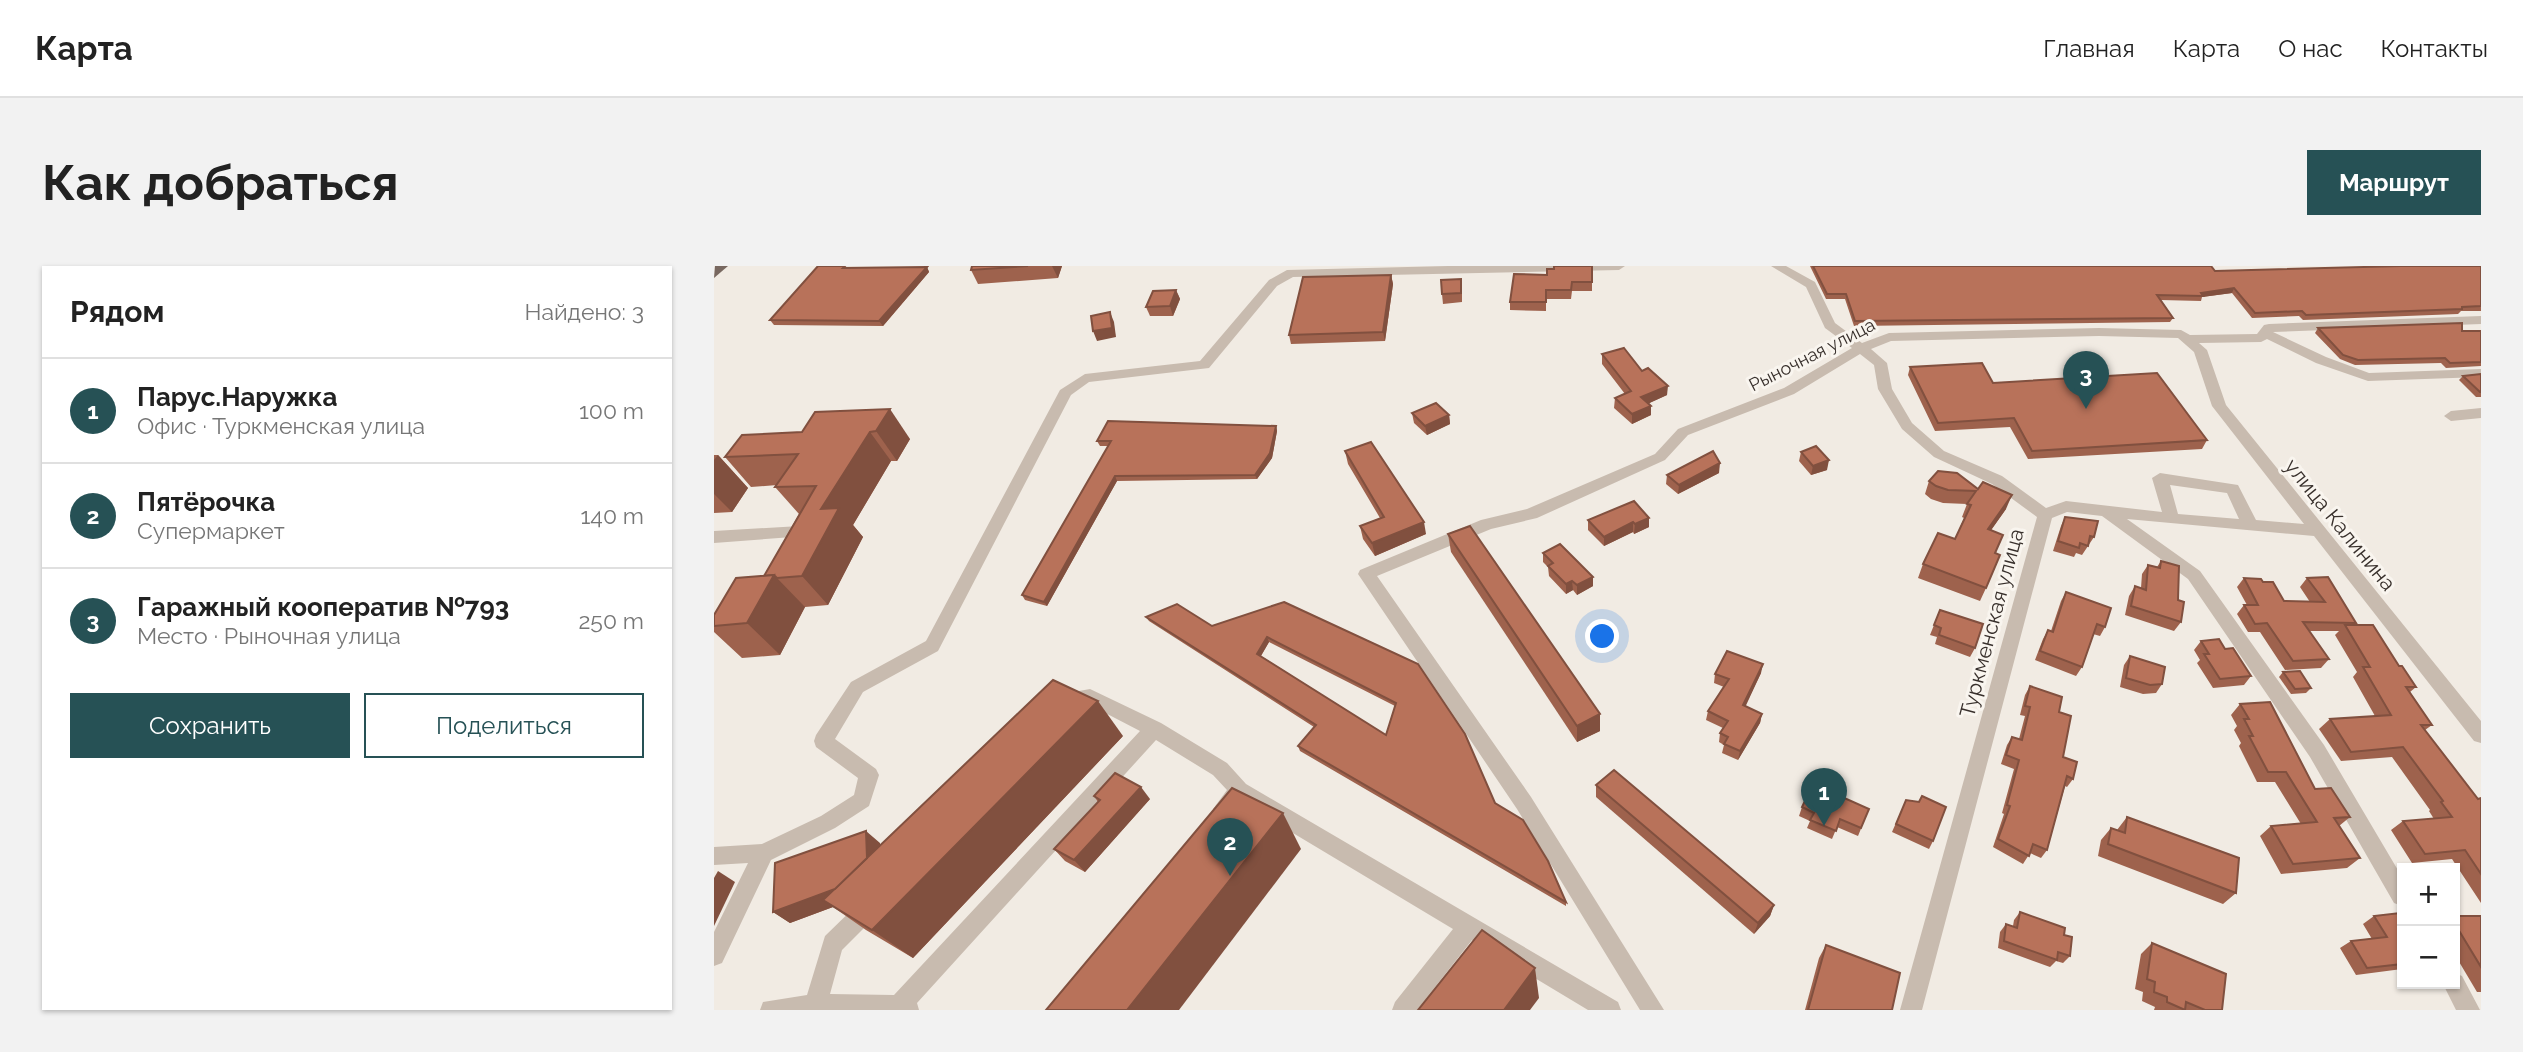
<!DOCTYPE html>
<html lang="ru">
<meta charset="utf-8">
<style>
body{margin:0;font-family:Raleway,sans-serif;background:#f2f2f2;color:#222}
.controls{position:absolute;right:21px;bottom:21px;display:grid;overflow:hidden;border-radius:0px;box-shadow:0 2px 5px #0004}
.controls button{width:63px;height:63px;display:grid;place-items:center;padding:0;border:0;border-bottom:2px solid #e0e0e0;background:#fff;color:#222;font:35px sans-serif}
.you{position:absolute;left:889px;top:371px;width:24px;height:24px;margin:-18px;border:5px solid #fff;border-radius:50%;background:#1a73e8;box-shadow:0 0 0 10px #1a73e833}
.badge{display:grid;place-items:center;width:46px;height:46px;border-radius:50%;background:#265155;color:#fff;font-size:23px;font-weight:700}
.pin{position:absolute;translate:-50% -58px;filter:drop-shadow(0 2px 4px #0008)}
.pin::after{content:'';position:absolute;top:37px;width:24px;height:21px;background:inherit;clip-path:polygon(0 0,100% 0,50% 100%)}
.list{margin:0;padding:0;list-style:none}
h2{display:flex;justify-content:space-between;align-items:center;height:91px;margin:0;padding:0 28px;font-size:30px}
h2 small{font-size:23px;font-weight:400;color:#767676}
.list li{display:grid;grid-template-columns:46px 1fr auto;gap:21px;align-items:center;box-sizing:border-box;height:105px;padding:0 28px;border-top:2px solid #e0e0e0}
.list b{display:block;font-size:26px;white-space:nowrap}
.list p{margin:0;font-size:23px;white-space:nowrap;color:#767676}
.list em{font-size:23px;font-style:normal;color:#767676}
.actions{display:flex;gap:14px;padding:21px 28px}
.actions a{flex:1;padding:16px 0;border:2px solid #265155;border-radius:0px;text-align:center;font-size:24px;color:#265155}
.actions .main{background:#265155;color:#fff}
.map{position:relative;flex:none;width:1767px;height:744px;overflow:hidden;border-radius:0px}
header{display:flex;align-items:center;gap:42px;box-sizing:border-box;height:98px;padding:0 35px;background:#fff;border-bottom:2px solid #e0e0e0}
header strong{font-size:33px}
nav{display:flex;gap:38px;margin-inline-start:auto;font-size:24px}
.intro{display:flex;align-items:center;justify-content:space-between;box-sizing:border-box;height:168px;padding:0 42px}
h1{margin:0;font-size:49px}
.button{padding:18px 32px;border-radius:0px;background:#265155;color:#fff;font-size:24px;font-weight:700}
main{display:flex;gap:42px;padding:0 42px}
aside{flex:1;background:#fff;border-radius:0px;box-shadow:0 2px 5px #0004}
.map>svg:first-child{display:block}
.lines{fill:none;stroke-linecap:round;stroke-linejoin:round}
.minor{fill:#c8bbaf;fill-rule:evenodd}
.major{fill:#786860;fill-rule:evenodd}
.wall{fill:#9e624d;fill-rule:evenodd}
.shaded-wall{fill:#81503f}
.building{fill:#b8725a;stroke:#81503f;stroke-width:2;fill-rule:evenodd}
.labels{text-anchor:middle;stroke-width:6;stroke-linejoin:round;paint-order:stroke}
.far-street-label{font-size:18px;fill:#38302c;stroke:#f9f5ef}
.street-label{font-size:21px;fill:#38302c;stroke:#f9f5ef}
</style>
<header>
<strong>Карта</strong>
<nav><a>Главная</a><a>Карта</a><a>О нас</a><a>Контакты</a></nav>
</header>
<div class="intro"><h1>Как добраться</h1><a class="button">Маршрут</a></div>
<main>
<aside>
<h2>Рядом<small>Найдено: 3</small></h2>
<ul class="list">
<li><span class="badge">1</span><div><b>Парус.Наружка</b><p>Офис · Туркменская улица</p></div><em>100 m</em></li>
<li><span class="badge">2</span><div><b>Пятёрочка</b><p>Супермаркет</p></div><em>140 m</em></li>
<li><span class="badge">3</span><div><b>Гаражный кооператив №793</b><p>Место · Рыночная улица</p></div><em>250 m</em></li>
</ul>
<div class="actions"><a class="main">Сохранить</a><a>Поделиться</a></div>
</aside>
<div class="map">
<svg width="1767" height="744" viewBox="0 0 1767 744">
<rect width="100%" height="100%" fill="#f1ebe3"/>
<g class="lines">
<!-- minor -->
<g class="minor">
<path d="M734,0H911L905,4L579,11L563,20L495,102L375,116L357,129L224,385L149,426L121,473L162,503L165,509L155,540L121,562L57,594L8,697L0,700V666L34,597L0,599V581L48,578L107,550L140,529L144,512L102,481L100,475L102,469L137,416L212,375L346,124L371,108L486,95L555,14L573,4Z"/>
<path d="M1057,0H1072L1101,16L1121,57L1148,77L1175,67L1385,62L1467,64L1476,69L1543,68L1550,59L1555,58L1767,50V58L1559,66L1612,91L1655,107L1767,103V111L1654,115L1602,97L1553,73L1547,76L1485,77L1493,84L1512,139L1767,455V477L1760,475L1600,270L1413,253L1486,305L1610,479L1688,611V640L1680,637L1596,491L1474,313L1388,250L1353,246L1338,252L1208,744H1186L1323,251L1278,218L1220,191L1188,163L1164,123L1160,99L1146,88L1080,128L974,169L951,194L823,252L777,263L663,310L817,531L950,744H926L803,543L644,308L646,304L767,254L813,243L941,188L964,163L1070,122L1138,82L1111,62L1092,21ZM1385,70L1464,72L1480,86L1498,140L1590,258L1542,254L1524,219L1446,207L1438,212L1448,246L1352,235L1332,242L1288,210L1230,185L1198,157L1178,123L1173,97L1157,83L1177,75ZM1456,219L1513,227L1525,253L1464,248Z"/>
<path d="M1767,142V152L1737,155L1730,150L1737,145Z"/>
<path d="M86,260L92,262L94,266L92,270L0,277V265Z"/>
<path d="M376,423L447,457L513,497L532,518L904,736L907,744H874L758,674L703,744H678L681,736L739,663L527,536L516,549L509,552L502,549L499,543L513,524L499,509L442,474L203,737L205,744H46L49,736L93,729L111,670L150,632L158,629L166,632L169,639L166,646L128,684L116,728L180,729L426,465L374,438L365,439L354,446L347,443L345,438L354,427Z"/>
<path d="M1741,707L1748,710L1766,744H1742L1729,718H1741Z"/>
</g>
<!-- major -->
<path class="major" d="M14,0L0,12L1,0Z"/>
</g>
<!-- wall -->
<g class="wall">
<path d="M258,0H348L344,12L264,18L257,4Z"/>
<path d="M878,0V25H858L857,33H832V45L796,44V36L833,9Z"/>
<path d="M1096,0H1497L1501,5L1767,0V45H1747L1744,48L1589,54L1585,50L1538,52L1518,27L1488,31L1487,35L1447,34L1459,52L1456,56L1140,60L1131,33H1112Z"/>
<path d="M213,1L215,6L169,60L60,59L56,54L136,2Z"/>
<path d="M677,9L679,18L671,75L577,78L575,69Z"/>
<path d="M748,22V36L729,38L728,28Z"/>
<path d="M462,24L466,33L459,50H436L432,41Z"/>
<path d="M1604,62L1767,65V100L1732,102L1727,97L1641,99L1626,93L1601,67Z"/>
<path d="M888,88L928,105L953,129L935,137L937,140V149L918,158L900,142L901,132L911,128L888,98Z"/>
<path d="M1196,101L1279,117L1493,174L1488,183L1314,193L1296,161L1221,165L1194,109Z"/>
<path d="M1767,108V131H1762L1745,114L1749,110Z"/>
<path d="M101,146L196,173L183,195H177L139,259L149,271L114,339L91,341L66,389L28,392L0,366V349L50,310L85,248L61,221L63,219L37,221L11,191L88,166Z"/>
<path d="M698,147L735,149L736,158L713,169L700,157Z"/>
<path d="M562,160L563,165L558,192L543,213L403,215L333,340L311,334L308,329L394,180H386L383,175Z"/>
<path d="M631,185L712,268L661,290L649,273L646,260L666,252L634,198Z"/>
<path d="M1087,186L1113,204L1097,209L1085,195Z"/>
<path d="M0,189H4L34,222L18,246L0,247Z"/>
<path d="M1005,207L964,228L952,218L953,209Z"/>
<path d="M1215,215L1264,223L1292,243L1277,264L1281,287L1272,322L1266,335L1204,312L1209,298L1241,273L1250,252L1248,251L1253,238L1229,237L1217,233L1211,228Z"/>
<path d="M1351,251L1380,271L1368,289L1362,287L1360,291L1339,285L1347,260Z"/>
<path d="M935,252V261L920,268L919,266L890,280L874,264V254Z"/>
<path d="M734,268L886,448V465L863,476L737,286Z"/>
<path d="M829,287L879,320L863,329L859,324L852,328L835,310L834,301L829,296Z"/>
<path d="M1447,295L1464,334L1467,356L1460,365L1411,349L1415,330L1421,320L1427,322L1428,308L1434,299L1443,301Z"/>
<path d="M1530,312L1549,316L1570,335L1596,336L1586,321L1593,312L1642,357L1640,359L1685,400L1702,421L1696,426L1718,459L1711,464L1764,533L1767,532V637L1738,593L1698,597L1677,564L1689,555L1720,553L1715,545L1716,544L1678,491L1627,495L1605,463L1616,453L1661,450L1639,411L1643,406L1621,369L1625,365H1595L1615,393L1607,402L1571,404L1546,366H1534L1523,348L1530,339H1533L1523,321Z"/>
<path d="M1352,326L1391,361L1386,370L1379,368L1368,401L1362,410L1321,394L1329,373L1334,364L1337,365L1347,335Z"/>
<path d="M1226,344L1261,382L1256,391L1221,378L1223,371L1216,369Z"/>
<path d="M432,351L498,360L704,398L781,537L852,636V640L586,485L584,480L600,461L435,355ZM555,376L681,440L672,469L547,390Z"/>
<path d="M1487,375L1537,410L1530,419L1499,422L1483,397L1486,394L1480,384Z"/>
<path d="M1416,390L1448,418L1442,427L1429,428L1406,421L1410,399Z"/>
<path d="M1569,406L1597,422L1592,427L1577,428L1565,411Z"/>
<path d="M1047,407L1031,440L1048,448L1046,457L1024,494L1008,487L1010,479L1005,476L1006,467L1009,462L992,454L994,445L1010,421L1000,417L1001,408Z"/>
<path d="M1316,420L1345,446L1349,491L1359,513L1353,521L1351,520L1333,584L1327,592L1316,587L1309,598L1279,581L1290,548L1288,547L1300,503L1287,498L1293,479L1298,471L1305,473L1311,450L1306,449L1311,429Z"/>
<path d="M1526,438L1601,523L1636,551L1625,560L1646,592L1633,602L1567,608L1546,570L1557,560L1587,558L1561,516H1543L1525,480L1527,477L1520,464L1523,460L1517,449Z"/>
<path d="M409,470L199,692L152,664L119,641L76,657L59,646L166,577V579Z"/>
<path d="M882,519L1060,639L1056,650L1040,668L882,531Z"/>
<path d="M380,530L436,533L371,606L351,595L340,583L384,536Z"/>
<path d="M1208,530L1219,575L1215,583L1178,566L1192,534L1205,536Z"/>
<path d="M1088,541L1155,543L1144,570L1123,561L1118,573L1093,562L1096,555L1085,550Z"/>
<path d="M1413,551L1522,627L1509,638L1384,590L1387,574L1397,562L1403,564Z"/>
<path d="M1306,646L1350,669L1356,690L1349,697L1342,695L1336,701L1284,682L1286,666L1292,658L1299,660L1300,654Z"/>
<path d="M1660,650H1688V703L1642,709L1626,682L1637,675L1658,673L1649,658Z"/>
<path d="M1741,650H1767V726H1763L1741,689Z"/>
<path d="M1438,677L1508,744H1440L1441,741L1428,735L1429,726L1421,723L1427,688Z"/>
<path d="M1112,679L1178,744H1091L1105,692Z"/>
</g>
<!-- shaded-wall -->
<g class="shaded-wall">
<path d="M338,0H348L344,12Z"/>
<path d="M213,1L215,6L169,60L165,55Z"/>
<path d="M677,9L679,18L671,75L669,66Z"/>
<path d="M1520,22L1518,27L1488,31L1489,30L1487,27Z"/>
<path d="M462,24L466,33L459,50L456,40Z"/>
<path d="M396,46L400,56L402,71L383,75L379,65Z"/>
<path d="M954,120L953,129L927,141V131Z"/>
<path d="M937,140V149L918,158V148Z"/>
<path d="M176,143L196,173L183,195L162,165Z"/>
<path d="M735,149L736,158L713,169L711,160Z"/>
<path d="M562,160L563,165L558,192L543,213L541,209Z"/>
<path d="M156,166L177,195L139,259L149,271L114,339L88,310L107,243Z"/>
<path d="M4,189L34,222L18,246L0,228V194Z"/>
<path d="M1115,194L1113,204L1097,209L1099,200Z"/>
<path d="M1006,197L1005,207L964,228L965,219Z"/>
<path d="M401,210L403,215L333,340L330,336Z"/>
<path d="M1298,229L1292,243L1268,277L1274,263Z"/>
<path d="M935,252V261L920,268L921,258Z"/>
<path d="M710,256L712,268L661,290L658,277Z"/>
<path d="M919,256V266L890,280V271Z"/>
<path d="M60,309L91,341L66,389L33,357Z"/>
<path d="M879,311V320L863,329V319Z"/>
<path d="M858,315L859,324L852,328V318Z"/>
<path d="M553,371L555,376L545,393L543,388Z"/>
<path d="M1049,398L1047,407L1028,448L1029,439Z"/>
<path d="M384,435L409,470L199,692L158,664Z"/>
<path d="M886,448V465L863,476V460Z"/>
<path d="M1048,448L1046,457L1024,494L1026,485Z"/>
<path d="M427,521L436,533L371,606L360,594Z"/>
<path d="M569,547L587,583L465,744H413Z"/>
<path d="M152,565L166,577L167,610L109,634L119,641L76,657L59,646Z"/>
<path d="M4,605L21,616L0,660V612Z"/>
<path d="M1060,639L1056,650L1040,668L1044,657Z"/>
<path d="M821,702L825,732L816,744H790Z"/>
</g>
<!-- building -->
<g class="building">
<path d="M104,0H131L129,2L213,1L165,55L56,54Z"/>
<path d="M258,0H314L257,4Z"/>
<path d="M840,0H878V16H858L857,24H832V36H796L800,8L833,9V3H840Z"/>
<path d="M1099,0H1497L1501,5L1687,0H1767V40L1748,41V43L1592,49L1588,45L1541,47L1520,22L1487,27L1489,30L1443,29L1459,52L1141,55L1132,28H1113Z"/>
<path d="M677,9L669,66L575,69L589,11Z"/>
<path d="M747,13V27L728,28L727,14Z"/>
<path d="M462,24L456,40L432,41L439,25Z"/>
<path d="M396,46L398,62L379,65L377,50Z"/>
<path d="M1748,57V65H1767V96L1736,97L1731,92L1644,94L1629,89L1604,62Z"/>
<path d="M910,82L928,105L934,102L954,120L927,131L937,140L918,148L901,132L917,125L888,88Z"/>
<path d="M1268,97L1279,117L1443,107L1493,174L1318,185L1300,152L1224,157L1196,101Z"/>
<path d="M1767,108V126H1766L1749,110Z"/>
<path d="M722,137L735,149L711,160L698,147Z"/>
<path d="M176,143L162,165L156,166L107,243L125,242L88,310L63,312L60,309L50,310L102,220L61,221L84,188L11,191L28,169L88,166L101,146Z"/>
<path d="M394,155L562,160L556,187L541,209L401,210L330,336L308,329L397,175H383Z"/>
<path d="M657,176L710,256L658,277L646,260L670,251L631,185Z"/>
<path d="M1102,180L1115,194L1099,200L1087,186Z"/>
<path d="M999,185L1006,197L965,219L953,209Z"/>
<path d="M1224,205L1243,207L1264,223L1269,216L1298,229L1274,263L1289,269L1281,287L1286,289L1272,322L1209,298L1224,267L1241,273L1257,239L1253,238L1262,225L1234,224L1222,220L1215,215Z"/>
<path d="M920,235L935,252L921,258L919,256L890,271L874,254Z"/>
<path d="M1351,251L1384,255L1380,271L1376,270L1374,280L1366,277L1365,282L1344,275Z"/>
<path d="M756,260L886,448L863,460L734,268Z"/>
<path d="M846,278L879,311L863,319L858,315L852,318L834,300L839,297L829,287Z"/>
<path d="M1447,295L1465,300L1464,334L1470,336L1467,356L1417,340L1421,320L1432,324L1434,299L1446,302Z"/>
<path d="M60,309L33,357L0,360V349L22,312Z"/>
<path d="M1614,311L1642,357L1589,356L1615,393L1579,395L1553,357L1541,358L1530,339H1544L1530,312L1547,313L1549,316H1559L1570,335L1611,336L1593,312Z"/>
<path d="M1352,326L1397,342L1391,361L1383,358L1368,401L1326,385L1334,364L1339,366Z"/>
<path d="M570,336L704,398L751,468L781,537L809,554L834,595L852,636L584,480L602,459L432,351L463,338L498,360ZM553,371L682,437L672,469L543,388Z"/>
<path d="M1226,344L1269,358L1261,382L1225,369L1227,362L1220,359Z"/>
<path d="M1631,359H1659L1685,400H1688L1702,421H1692L1718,459H1707L1764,533L1767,532V608L1751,584L1711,588L1689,555L1738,551L1727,536L1729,535L1689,481L1637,486L1616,453L1677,449L1649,401H1656Z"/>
<path d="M1505,373L1511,383L1519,382L1537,410L1506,413L1490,388H1495L1487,375Z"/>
<path d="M1013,385L1049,398L1029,439L1048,448L1026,485L1010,478L1014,471L1006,467L1014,455L994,445L1015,413L1001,408Z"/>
<path d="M1416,390L1451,401L1448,418L1436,419L1412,412Z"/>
<path d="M1586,405L1597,422L1581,423L1569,406Z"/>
<path d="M339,414L384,435L158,664L109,634Z"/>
<path d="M1316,420L1348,431L1345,446L1357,450L1349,491L1363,496L1359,513L1353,510L1333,584L1319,578L1315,590L1284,573L1296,540L1293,539L1305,494L1292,489L1298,471L1308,474L1316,441L1311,440Z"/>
<path d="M1556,436L1601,523L1617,522L1636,551L1620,552L1646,592L1579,598L1557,560L1603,556L1572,506H1554L1535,470H1539L1530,453H1535L1526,438Z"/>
<path d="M900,504L1060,639L1044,657L882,519Z"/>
<path d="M401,507L427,521L360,594L340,583L386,534L380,530Z"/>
<path d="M1099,518L1155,543L1147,562L1126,553L1122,565L1096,554L1100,547L1088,541Z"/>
<path d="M518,522L569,547L413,744H332Z"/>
<path d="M1208,530L1232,541L1219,575L1182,558L1192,534L1205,536Z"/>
<path d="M1413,551L1525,592L1522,627L1394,578L1397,562L1411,567Z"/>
<path d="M152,565L153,592L121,623L59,646L61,597Z"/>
<path d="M1306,646L1351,662L1350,669L1358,671L1356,690L1344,686L1343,694L1290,675L1292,658L1303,662Z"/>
<path d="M1686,647L1688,650V698L1653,702L1637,675L1673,671L1660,650Z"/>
<path d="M1741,650H1767V701L1741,658Z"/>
<path d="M768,664L821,702L790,744H704Z"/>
<path d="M1438,677L1512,708L1508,744H1491L1472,736L1471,744L1453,736V731L1440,726L1441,716L1433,713Z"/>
<path d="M1112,679L1186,707L1178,744H1094Z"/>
</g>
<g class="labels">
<!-- far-street labels -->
<g class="far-street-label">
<text transform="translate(1098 89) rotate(-27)" y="6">Рыночная улица</text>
</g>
<!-- street labels -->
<g class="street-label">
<text transform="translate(1626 259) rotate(51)" y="7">улица Калинина</text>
<text transform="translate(1278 357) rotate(-75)" y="7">Туркменская улица</text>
</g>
</g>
</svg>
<div class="controls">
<button>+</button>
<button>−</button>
</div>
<div class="you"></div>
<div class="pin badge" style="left:1110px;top:560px">1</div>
<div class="pin badge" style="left:516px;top:610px">2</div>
<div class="pin badge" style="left:1372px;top:143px">3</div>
</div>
</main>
